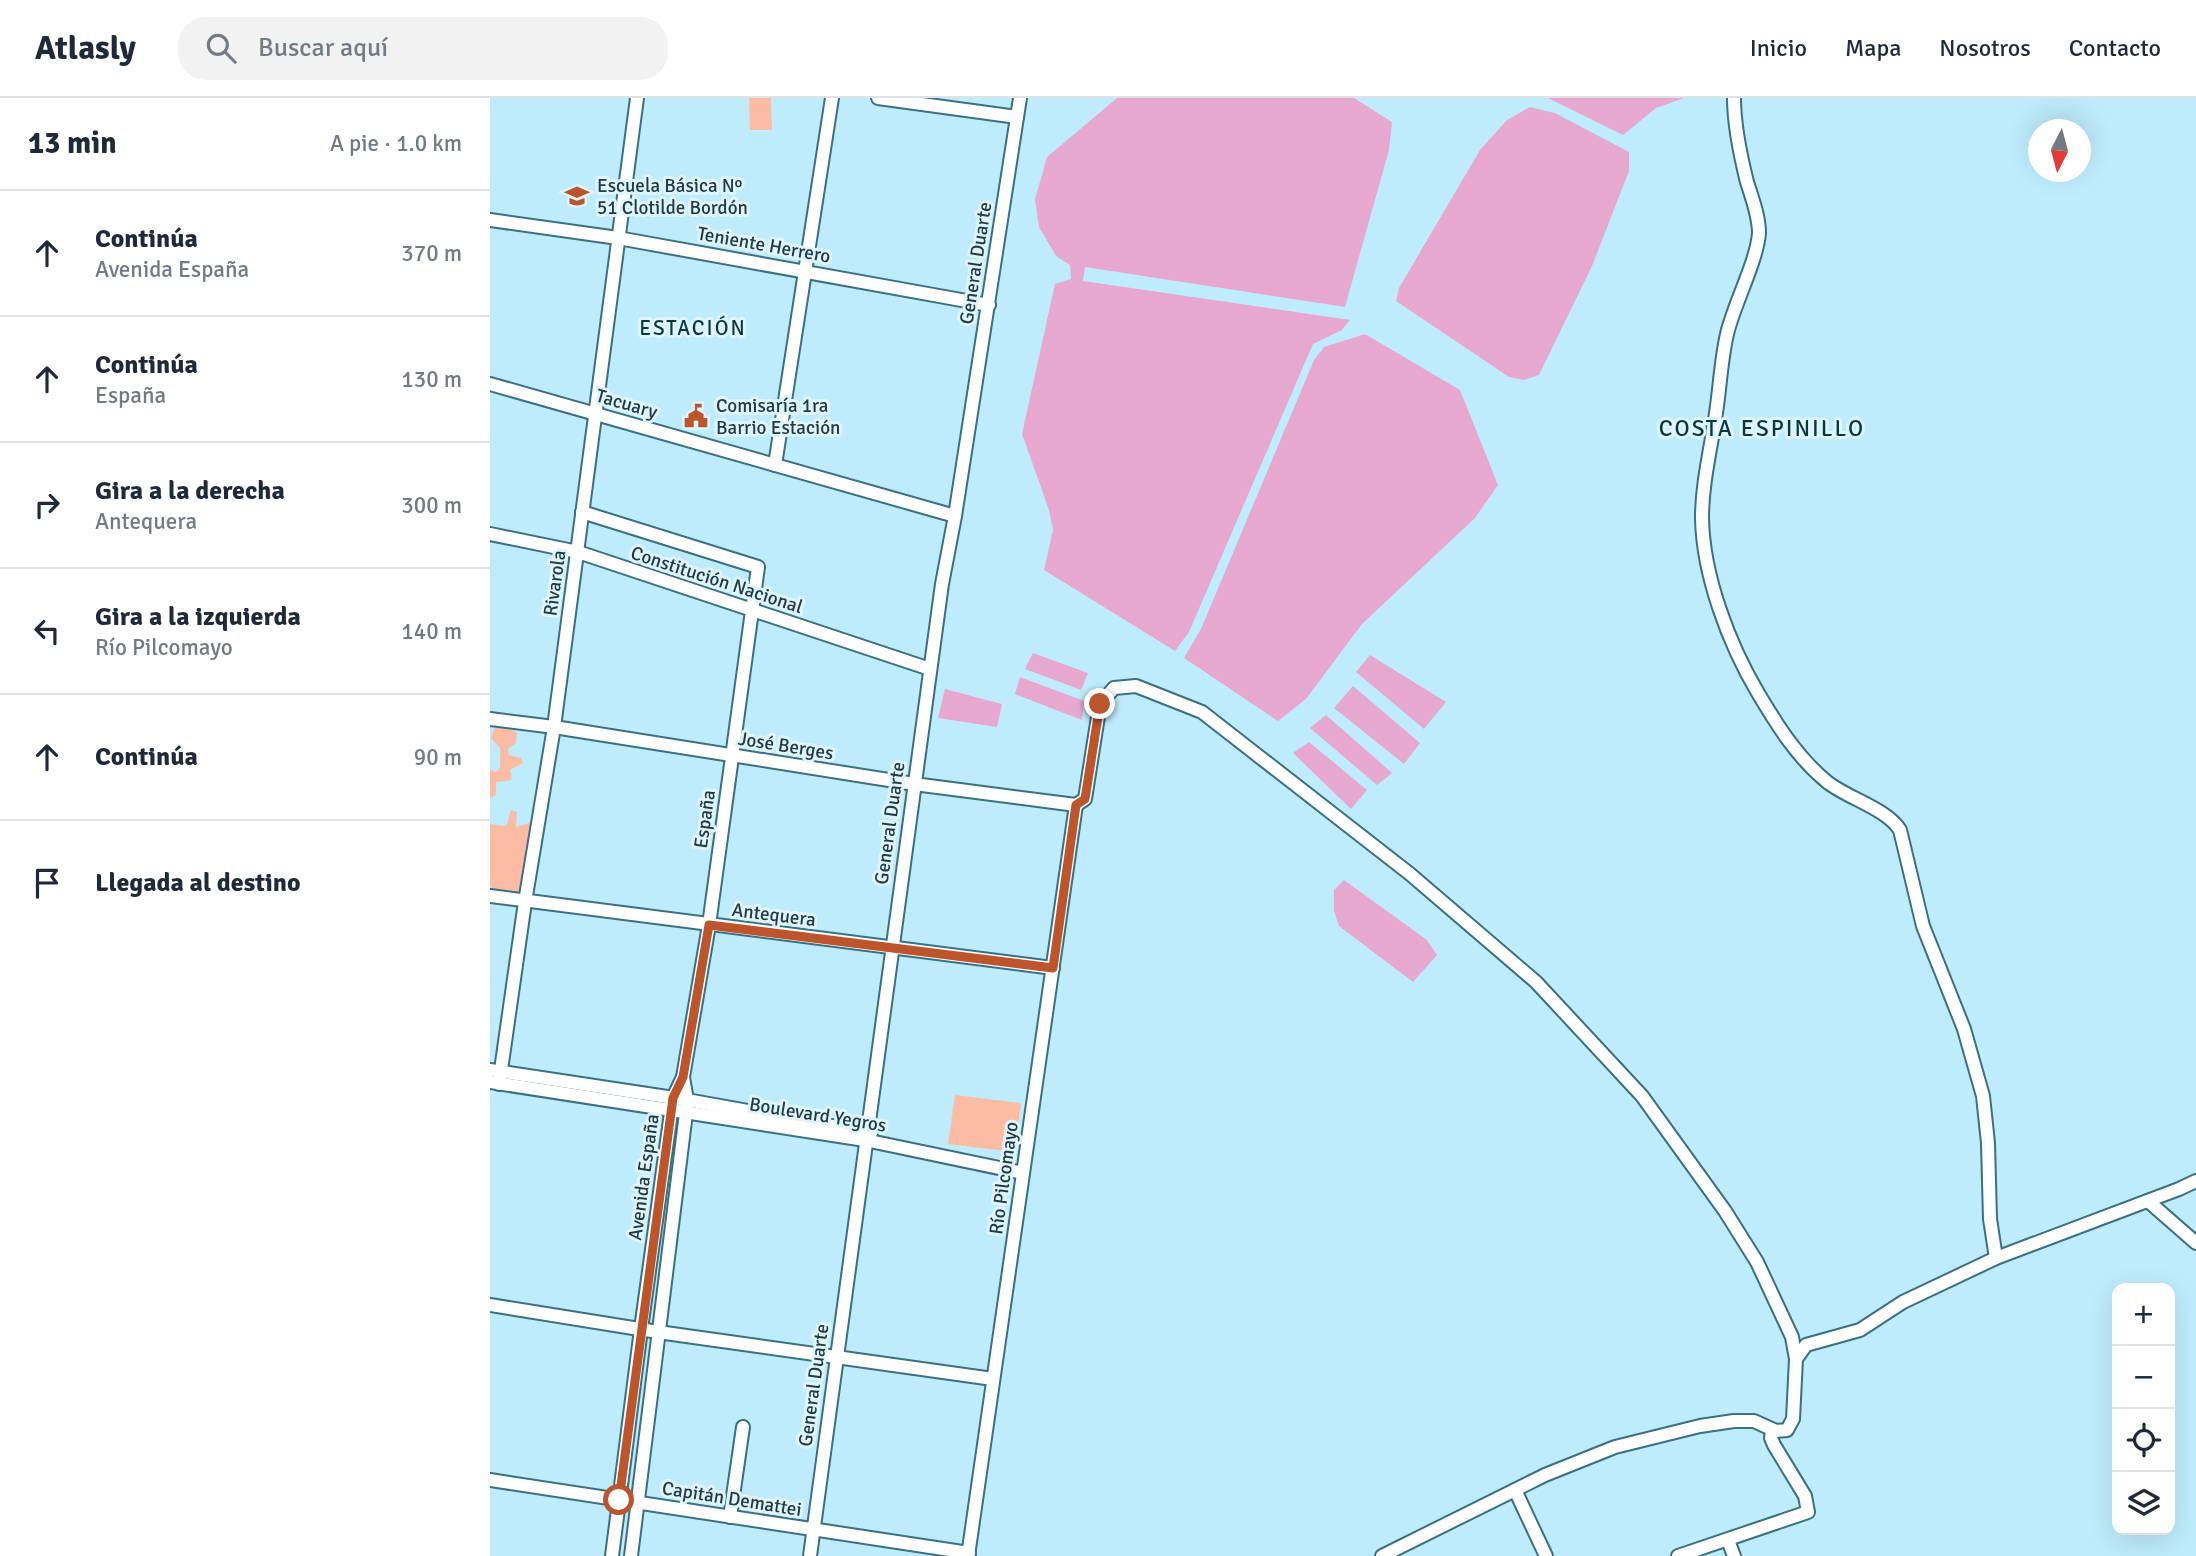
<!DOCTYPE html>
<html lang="es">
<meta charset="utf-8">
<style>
body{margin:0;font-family:Signika,sans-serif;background:#f2f2f3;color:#1f2937}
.controls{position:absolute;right:21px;bottom:21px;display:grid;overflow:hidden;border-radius:14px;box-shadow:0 7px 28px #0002}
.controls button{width:63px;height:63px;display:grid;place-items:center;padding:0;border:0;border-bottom:2px solid #e0e1e3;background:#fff;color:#1f2937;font:35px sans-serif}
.compass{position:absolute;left:1538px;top:21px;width:63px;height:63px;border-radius:50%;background:#fff;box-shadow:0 7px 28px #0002;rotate:186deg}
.stop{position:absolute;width:21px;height:21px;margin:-16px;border:5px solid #bc552c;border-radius:50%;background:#fff}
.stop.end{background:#bc552c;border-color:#fff;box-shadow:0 2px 7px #0008}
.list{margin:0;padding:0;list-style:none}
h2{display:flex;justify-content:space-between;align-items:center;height:91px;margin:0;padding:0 28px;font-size:30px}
h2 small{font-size:23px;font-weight:400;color:#747a83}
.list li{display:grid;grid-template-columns:46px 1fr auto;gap:21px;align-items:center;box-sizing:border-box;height:126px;padding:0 28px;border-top:2px solid #e0e1e3}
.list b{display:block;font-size:26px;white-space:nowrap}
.list p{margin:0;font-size:23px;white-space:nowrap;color:#747a83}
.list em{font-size:23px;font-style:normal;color:#747a83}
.icon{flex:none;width:38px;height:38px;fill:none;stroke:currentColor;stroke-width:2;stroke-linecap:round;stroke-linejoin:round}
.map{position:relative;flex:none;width:1706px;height:1458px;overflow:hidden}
header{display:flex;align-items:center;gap:42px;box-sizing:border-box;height:98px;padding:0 35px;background:#fff;border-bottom:2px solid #e0e1e3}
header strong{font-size:33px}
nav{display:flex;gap:38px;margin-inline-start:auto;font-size:24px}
.search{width:490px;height:63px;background:#f2f2f3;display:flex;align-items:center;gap:18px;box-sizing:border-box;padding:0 24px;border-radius:28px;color:#747a83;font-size:26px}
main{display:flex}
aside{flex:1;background:#fff}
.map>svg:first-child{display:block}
.green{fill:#fcbca4}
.water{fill:#e7a8d0}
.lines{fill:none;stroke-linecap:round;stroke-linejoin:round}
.minor-casing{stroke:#397082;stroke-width:16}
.minor{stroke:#fff;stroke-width:12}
.route{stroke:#bc552c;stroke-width:9}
.labels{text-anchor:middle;stroke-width:6;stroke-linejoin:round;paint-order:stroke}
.poi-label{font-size:19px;fill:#223a41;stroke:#dff5fd;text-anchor:start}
.street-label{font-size:19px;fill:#223a41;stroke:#dff5fd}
.neighbourhood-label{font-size:21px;letter-spacing:2px;fill:#093743;stroke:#dff5fd}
.quarter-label{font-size:23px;letter-spacing:2px;fill:#093743;stroke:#dff5fd}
</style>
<header>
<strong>Atlasly</strong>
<div class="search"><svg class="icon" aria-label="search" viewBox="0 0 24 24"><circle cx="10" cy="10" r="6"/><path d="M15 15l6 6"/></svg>Buscar aquí</div>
<nav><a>Inicio</a><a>Mapa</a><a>Nosotros</a><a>Contacto</a></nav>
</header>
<main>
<aside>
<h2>13 min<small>A pie · 1.0 km</small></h2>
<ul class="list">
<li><svg class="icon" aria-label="ahead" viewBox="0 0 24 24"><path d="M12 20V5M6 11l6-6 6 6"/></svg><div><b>Continúa</b><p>Avenida España</p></div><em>370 m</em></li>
<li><svg class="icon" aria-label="ahead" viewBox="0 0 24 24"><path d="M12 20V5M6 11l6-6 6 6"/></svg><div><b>Continúa</b><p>España</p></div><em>130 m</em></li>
<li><svg class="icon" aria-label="right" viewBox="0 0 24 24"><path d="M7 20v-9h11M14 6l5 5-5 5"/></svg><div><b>Gira a la derecha</b><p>Antequera</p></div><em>300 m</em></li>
<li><svg class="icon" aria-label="left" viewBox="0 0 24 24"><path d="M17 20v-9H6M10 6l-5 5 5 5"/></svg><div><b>Gira a la izquierda</b><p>Río Pilcomayo</p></div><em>140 m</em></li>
<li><svg class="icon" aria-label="ahead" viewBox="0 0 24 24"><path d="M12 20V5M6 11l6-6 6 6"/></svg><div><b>Continúa</b></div><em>90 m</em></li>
<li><svg class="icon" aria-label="arrive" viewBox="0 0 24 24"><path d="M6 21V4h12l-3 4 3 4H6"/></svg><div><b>Llegada al destino</b></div></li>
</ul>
</aside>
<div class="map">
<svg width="1706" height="1458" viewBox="0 0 1706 1458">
<rect width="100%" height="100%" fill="#beecfc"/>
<!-- green -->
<g class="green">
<path d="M259,0H281L282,32H260Z"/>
<path d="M7,629L19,630L27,635L26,645L18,651L19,657L31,660L33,665L20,672L22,682L6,684V697L0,700V671L6,674L10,670V650L1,640L4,631Z"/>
<path d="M21,712L27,714L26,729L42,724L33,798L5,794L0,788V726L14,728L17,726Z"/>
<path d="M465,997L531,1005L525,1054L458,1046Z"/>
</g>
<!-- water -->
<g class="water">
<path d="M627,0H864L902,24L899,52L855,209L595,169L593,183L860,222L852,232L823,246L699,534L685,553L554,472L563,432L559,412L532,336L565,186L581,181L580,167L566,158L549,129L545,101L552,77L557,59Z"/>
<path d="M1058,0H1194L1166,10L1133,37Z"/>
<path d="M1040,9L1065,15L1139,54V73L1102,168L1049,277L1034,282L1019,279L906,203L909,190L990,52L1017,22Z"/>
<path d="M875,236L970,292L1008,387L985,420L872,526L816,601L788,623L694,560L711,531L824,262L834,249Z"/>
<path d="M543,555L598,575L591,592L535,571Z"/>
<path d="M880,557L956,604L934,631L866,574Z"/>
<path d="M530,579L594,603L592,622L525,596Z"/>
<path d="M863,588L930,645L914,666L844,610Z"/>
<path d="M455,591L512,606L507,629L448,620Z"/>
<path d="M836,617L902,675L887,687L820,630Z"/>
<path d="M819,644L877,692L861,711L803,655Z"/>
<path d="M854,782L937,842L947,857L923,884L849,828L844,813V792Z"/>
</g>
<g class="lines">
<!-- minor casing -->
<g class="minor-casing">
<g id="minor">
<path d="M388,0L527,19"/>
<path d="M1244,0C1244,28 1250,56 1257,84C1262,100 1269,118 1269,135C1267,163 1244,206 1237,236C1231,262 1230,289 1226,315C1221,350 1212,385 1212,420C1213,478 1239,546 1268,595C1287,627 1307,659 1336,683C1356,700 1396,710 1410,732L1433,828L1474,931L1493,998L1498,1045L1500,1121L1506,1160"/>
<path d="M0,122L128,140L499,207"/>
<path d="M0,286L465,418"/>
<path d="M285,367L342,0"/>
<path d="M92,414L268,469L219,827L193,979L183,1000L151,1231L122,1458"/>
<path d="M0,436L88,454L440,571"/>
<path d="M0,621L64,629L424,686L586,707"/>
<path d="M586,707L595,701L610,606L624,590L646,588L712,614L920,776L1046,884L1152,998L1235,1113L1267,1164L1302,1239L1306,1261"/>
<path d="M0,798L563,870"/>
<path d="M0,972L197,1002L381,1035"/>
<path d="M0,984L375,1042L533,1075"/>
<path d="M9,986L35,804L64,629L147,0"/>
<path d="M1658,1103L1706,1145"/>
<path d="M0,1207L168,1234L503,1281"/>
<path d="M0,1382L479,1455"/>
<path d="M1025,1392L1056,1458"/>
<path d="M240,1419L253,1329"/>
<path d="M1238,1442L1244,1458"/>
<path d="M141,1458L196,1015L197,1002L193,979"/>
<path d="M320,1458L452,486L465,418L530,0"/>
<path d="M478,1458L586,707"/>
<path d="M892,1458L1055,1377L1125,1349L1210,1328L1244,1323H1264L1286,1333L1297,1332L1303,1321L1306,1261L1316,1247L1370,1232L1413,1204L1506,1160L1689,1091L1706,1083"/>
<path d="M1188,1458L1318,1414L1315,1398L1284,1347L1281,1340L1282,1332"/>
</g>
</g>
<!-- minor -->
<use href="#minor" class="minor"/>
</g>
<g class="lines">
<!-- route -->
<path class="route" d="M129,1402L183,1000L193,979L219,827L563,870L586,707L595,701L610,606"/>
</g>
<!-- icons -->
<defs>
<g id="school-bare" transform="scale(1.89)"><path d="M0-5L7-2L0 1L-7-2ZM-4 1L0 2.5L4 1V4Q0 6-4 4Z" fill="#bc552c" stroke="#dff5fd" stroke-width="2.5" paint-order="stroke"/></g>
<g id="civic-bare" transform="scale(1.89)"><path d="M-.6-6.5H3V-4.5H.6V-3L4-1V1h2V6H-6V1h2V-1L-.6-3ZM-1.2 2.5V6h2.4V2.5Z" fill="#bc552c" stroke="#dff5fd" stroke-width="2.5" paint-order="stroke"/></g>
</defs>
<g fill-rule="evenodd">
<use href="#school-bare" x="87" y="98"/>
<use href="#civic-bare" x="206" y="318"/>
</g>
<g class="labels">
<!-- poi labels -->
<g class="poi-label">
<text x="107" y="94">Escuela Básica Nº<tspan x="107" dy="22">51 Clotilde Bordón</tspan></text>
<text x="226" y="314">Comisaría 1ra<tspan x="226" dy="22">Barrio Estación</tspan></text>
</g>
<!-- street labels -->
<g class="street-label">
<text transform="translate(274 146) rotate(10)" y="7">Teniente Herrero</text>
<text transform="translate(485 165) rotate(-81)" y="7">General Duarte</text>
<text transform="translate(137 305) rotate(16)" y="7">Tacuary</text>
<text transform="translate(227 481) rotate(18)" y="7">Constitución Nacional</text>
<text transform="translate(64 485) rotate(-82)" y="7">Rivarola</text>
<text transform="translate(296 647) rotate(9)" y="7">José Berges</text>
<text transform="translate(214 721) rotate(-82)" y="7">España</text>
<text transform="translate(399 725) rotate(-82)" y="7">General Duarte</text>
<text transform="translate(284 816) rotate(7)" y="7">Antequera</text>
<text transform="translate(328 1016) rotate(9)" y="7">Boulevard Yegros</text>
<text transform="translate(153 1079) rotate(-82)" y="7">Avenida España</text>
<text transform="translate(513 1080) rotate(-82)" y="7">Río Pilcomayo</text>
<text transform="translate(323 1287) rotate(-82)" y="7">General Duarte</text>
<text transform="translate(242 1400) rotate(9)" y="7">Capitán Demattei</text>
</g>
<!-- neighbourhood labels -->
<g class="neighbourhood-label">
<text x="203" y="237">ESTACIÓN</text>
</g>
<!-- quarter labels -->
<g class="quarter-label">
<text x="1272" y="338">COSTA ESPINILLO</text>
</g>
</g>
</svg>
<div class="controls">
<button>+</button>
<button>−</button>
<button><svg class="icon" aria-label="locate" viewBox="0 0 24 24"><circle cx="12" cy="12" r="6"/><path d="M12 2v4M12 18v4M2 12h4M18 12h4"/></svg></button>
<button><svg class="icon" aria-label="layers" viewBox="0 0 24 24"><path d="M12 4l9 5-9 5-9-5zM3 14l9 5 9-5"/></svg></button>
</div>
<svg class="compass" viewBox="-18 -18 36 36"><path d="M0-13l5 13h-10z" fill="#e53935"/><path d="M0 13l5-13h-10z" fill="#747a83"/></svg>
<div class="stop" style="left:129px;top:1402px"></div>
<div class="stop end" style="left:610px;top:606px"></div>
</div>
</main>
